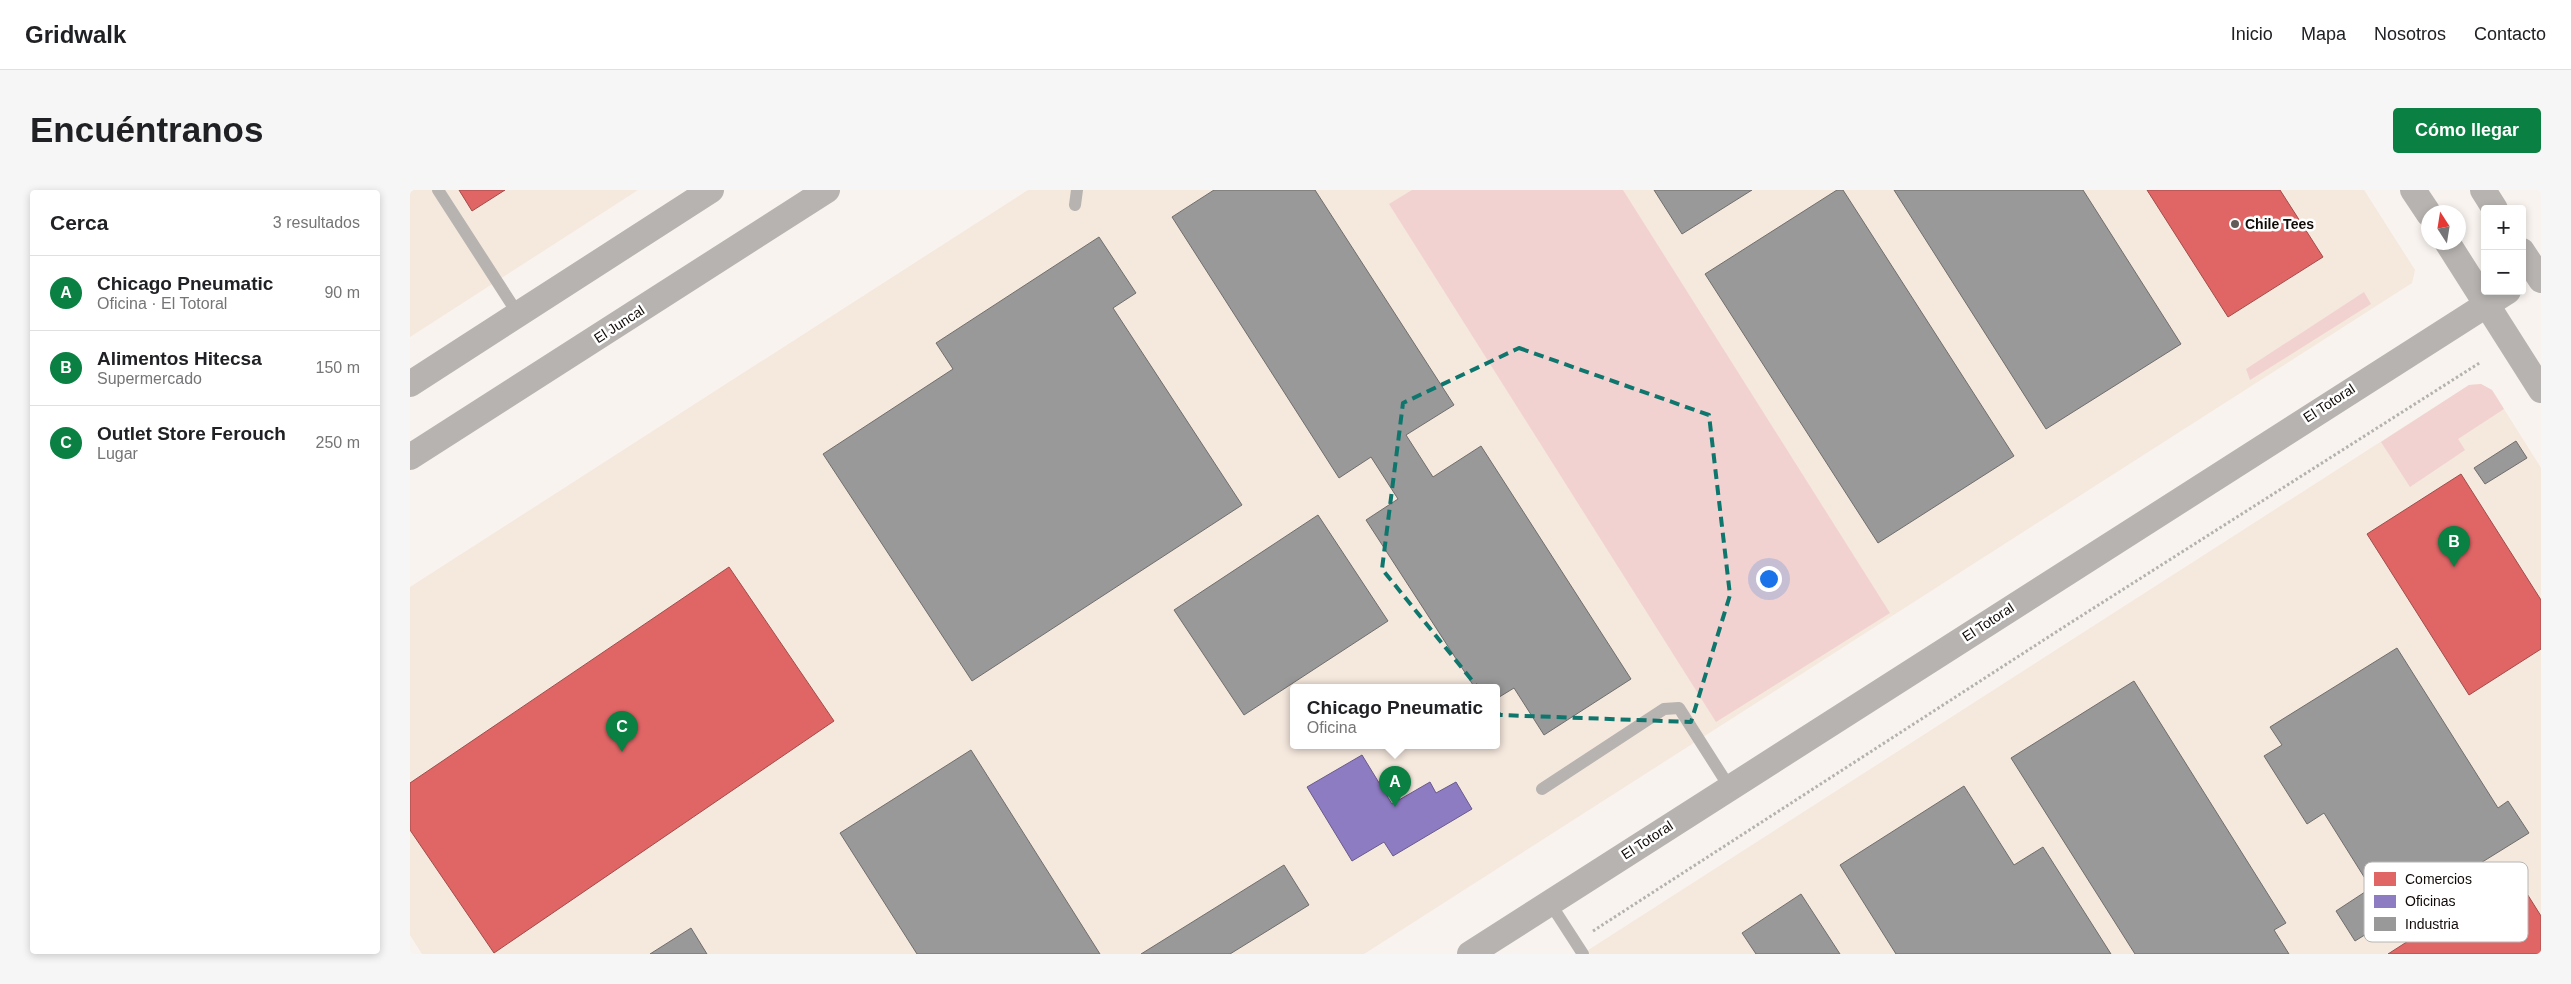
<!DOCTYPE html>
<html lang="es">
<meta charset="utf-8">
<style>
body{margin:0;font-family:Arial,sans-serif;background:#f6f6f6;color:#202124}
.controls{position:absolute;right:15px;top:15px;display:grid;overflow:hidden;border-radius:5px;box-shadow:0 2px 8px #0003}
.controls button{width:45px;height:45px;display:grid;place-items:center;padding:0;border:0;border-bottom:1px solid #e0e0e0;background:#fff;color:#202124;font:25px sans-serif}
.compass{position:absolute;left:2011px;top:15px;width:45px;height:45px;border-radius:50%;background:#fff;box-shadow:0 2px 8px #0003;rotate:348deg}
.you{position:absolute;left:1358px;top:388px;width:18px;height:18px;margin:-12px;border:4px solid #fff;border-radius:50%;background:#1a73e8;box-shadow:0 0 0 8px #1a73e833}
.badge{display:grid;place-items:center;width:32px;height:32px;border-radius:50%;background:#0b8043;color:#fff;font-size:16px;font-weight:700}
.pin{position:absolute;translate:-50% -41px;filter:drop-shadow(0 1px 2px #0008)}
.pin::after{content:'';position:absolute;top:26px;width:18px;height:15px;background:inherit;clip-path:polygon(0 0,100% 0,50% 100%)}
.popup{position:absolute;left:880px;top:494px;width:210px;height:65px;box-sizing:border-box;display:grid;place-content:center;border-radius:5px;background:#fff;filter:drop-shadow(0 1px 4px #0005);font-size:16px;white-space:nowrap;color:#757577}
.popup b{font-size:19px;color:#202124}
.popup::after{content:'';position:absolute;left:50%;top:100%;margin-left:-10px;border:10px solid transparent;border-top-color:#fff}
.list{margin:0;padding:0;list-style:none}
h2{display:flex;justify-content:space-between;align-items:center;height:65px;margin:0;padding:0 20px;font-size:21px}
h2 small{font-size:16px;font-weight:400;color:#757577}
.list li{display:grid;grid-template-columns:32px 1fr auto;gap:15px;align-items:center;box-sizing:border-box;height:75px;padding:0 20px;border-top:1px solid #e0e0e0}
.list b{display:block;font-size:19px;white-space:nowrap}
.list p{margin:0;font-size:16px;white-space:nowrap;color:#757577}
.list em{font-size:16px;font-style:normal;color:#757577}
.map{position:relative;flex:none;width:2131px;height:764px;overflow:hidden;border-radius:5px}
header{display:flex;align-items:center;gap:30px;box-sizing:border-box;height:70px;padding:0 25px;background:#fff;border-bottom:1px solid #e0e0e0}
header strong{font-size:24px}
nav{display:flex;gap:28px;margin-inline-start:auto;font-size:18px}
.intro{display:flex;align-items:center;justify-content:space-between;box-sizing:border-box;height:120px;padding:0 30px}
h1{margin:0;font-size:35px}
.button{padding:12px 22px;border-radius:5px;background:#0b8043;color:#fff;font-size:18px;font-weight:700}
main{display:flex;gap:30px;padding:0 30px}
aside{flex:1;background:#fff;border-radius:5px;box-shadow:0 2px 8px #0003}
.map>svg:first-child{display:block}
.built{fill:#f5e8dd;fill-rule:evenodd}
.green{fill:#f2d2d0}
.shops{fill:#e06666;stroke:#a24b4a}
.offices{fill:#8e7cc3;stroke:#685a8b}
.industry{fill:#999;stroke:#706e6d}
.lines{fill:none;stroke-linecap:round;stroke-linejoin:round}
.path{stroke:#b4b2ae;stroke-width:3;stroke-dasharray:2.5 2.5;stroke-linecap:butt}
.service{stroke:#b7b3b0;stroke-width:12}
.minor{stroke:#b7b3b0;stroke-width:26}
.marked{fill:none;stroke:#0f766e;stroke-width:4;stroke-dasharray:10 6;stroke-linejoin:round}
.poi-dot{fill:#625c58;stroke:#fff;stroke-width:2}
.labels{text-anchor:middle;stroke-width:5;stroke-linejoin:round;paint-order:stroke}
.poi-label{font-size:14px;font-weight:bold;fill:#110b07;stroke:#fff;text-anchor:start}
.street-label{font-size:14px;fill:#110b07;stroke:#fff}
.key{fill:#fff;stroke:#b8b6b5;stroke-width:1}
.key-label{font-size:14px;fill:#110b07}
</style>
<header>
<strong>Gridwalk</strong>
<nav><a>Inicio</a><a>Mapa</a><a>Nosotros</a><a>Contacto</a></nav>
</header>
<div class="intro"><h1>Encuéntranos</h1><a class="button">Cómo llegar</a></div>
<main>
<aside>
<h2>Cerca<small>3 resultados</small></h2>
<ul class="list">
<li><span class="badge">A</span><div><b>Chicago Pneumatic</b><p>Oficina · El Totoral</p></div><em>90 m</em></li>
<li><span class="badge">B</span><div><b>Alimentos Hitecsa</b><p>Supermercado</p></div><em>150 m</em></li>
<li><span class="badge">C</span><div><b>Outlet Store Ferouch</b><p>Lugar</p></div><em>250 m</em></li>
</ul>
</aside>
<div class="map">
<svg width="2131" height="764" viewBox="0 0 2131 764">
<rect width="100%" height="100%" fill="#f8f3ee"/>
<!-- built -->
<g class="built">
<path d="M0,0H228L0,147Z"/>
<path d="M618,0H1954L2005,80L2002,93L954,764H12L0,745V397ZM884,498H1086V556H884Z"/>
<path d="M2071,194L2082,200L2131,278V764H1172L2059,195Z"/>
</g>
<!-- green -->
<g class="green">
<path d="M1002,0H1213L1480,423L1306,532L979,14Z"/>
<path d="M1954,102L1961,114L1840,190L1836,179Z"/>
<path d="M2071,194L2082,200L2094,219L2048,249L2055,260L2000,297L1971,252L2059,195Z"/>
</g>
<!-- shops -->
<g class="shops">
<path d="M49,0H95L62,21Z"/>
<path d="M1737,0H1870L1913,67L1818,127Z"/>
<path d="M2051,284L2131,410V459L2059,505L1957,344Z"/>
<path d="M319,377L424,531L84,763L0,640V593Z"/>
<path d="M2104,683L2131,726V764H1978Z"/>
</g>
<!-- offices -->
<path class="offices" d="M952,565L982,614L1020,592L1026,603L1046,592L1062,619L983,666L974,652L942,671L897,597Z"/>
<!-- industry -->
<g class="industry">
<path d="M804,0H905L1044,215L996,245L1023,287L1071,256L1221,489L1134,545L1104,498L1086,509V498H1065L956,330L988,309L961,267L929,288L762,27Z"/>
<path d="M1244,0H1342L1272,44Z"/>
<path d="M1427,0H1433L1604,266L1468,353L1295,84Z"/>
<path d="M1484,0H1673L1771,154L1636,239Z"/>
<path d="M689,47L726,103L703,118L832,315L562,491L413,264L543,179L526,153Z"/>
<path d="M2106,251L2117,268L2075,294L2064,278Z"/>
<path d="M908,325L978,431L834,525L764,420Z"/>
<path d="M1987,458L2088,618L2098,611L2119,643L1945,751L1926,721L1961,698L1914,623L1897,634L1854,566L1872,555L1860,537Z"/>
<path d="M1724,491L1876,733L1864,740L1879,764H1725L1601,568Z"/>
<path d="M561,560L690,764H507L430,643Z"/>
<path d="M1554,596L1604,675L1633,657L1701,764H1486L1430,675Z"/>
<path d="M874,675L899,715L820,764H731Z"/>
<path d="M1391,704L1430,764H1346L1332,743Z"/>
<path d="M281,738L297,764H240Z"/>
</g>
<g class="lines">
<!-- path -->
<path class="path" d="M1183,741L1657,435L2071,172"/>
<!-- service -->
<g class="service">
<path d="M28,0L108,124"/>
<path d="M665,15L667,0"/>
<path d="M1132,599L1254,519L1269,518L1320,598"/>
<path d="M1140,713L1173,764"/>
</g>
<!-- minor -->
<g class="minor">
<path d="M2003,0L2019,24"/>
<path d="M2073,0L2085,19"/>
<path d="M2037,52L2131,200"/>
<path d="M2112,61L2131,90"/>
<path d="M0,194L301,0"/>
<path d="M0,267L417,0"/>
<path d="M1060,764L2098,101"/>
</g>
</g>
<!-- marked area -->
<path class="marked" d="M1109,158L1299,225L1320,405L1281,532L1090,525L972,379L993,213Z"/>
<!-- markers -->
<circle class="poi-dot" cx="1825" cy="34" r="5"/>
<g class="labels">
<!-- poi labels -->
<g class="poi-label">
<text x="1835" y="39">Chile Tees</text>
</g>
<!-- street labels -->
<g class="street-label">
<text transform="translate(209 134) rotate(-33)" y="5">El Juncal</text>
<text transform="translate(1919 213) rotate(-33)" y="5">El Totoral</text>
<text transform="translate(1578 432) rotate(-33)" y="5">El Totoral</text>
<text transform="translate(1237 650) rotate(-33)" y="5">El Totoral</text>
</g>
</g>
<!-- legend -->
<rect x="1954" y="672" width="164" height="80" rx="8" class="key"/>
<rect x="1964" y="682" width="22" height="14" fill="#e06666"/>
<rect x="1964" y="705" width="22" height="13" fill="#8e7cc3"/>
<rect x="1964" y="727" width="22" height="14" fill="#999"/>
<g class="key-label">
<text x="1995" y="694">Comercios</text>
<text x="1995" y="716">Oficinas</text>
<text x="1995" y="739">Industria</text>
</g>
</svg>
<div class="controls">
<button>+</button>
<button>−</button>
</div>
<svg class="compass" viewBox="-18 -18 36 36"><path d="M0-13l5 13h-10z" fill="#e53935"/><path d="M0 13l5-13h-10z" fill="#757577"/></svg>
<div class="you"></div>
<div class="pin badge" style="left:985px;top:617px">A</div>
<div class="popup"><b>Chicago Pneumatic</b>Oficina</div>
<div class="pin badge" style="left:2044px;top:377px">B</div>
<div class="pin badge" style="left:212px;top:562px">C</div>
</div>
</main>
